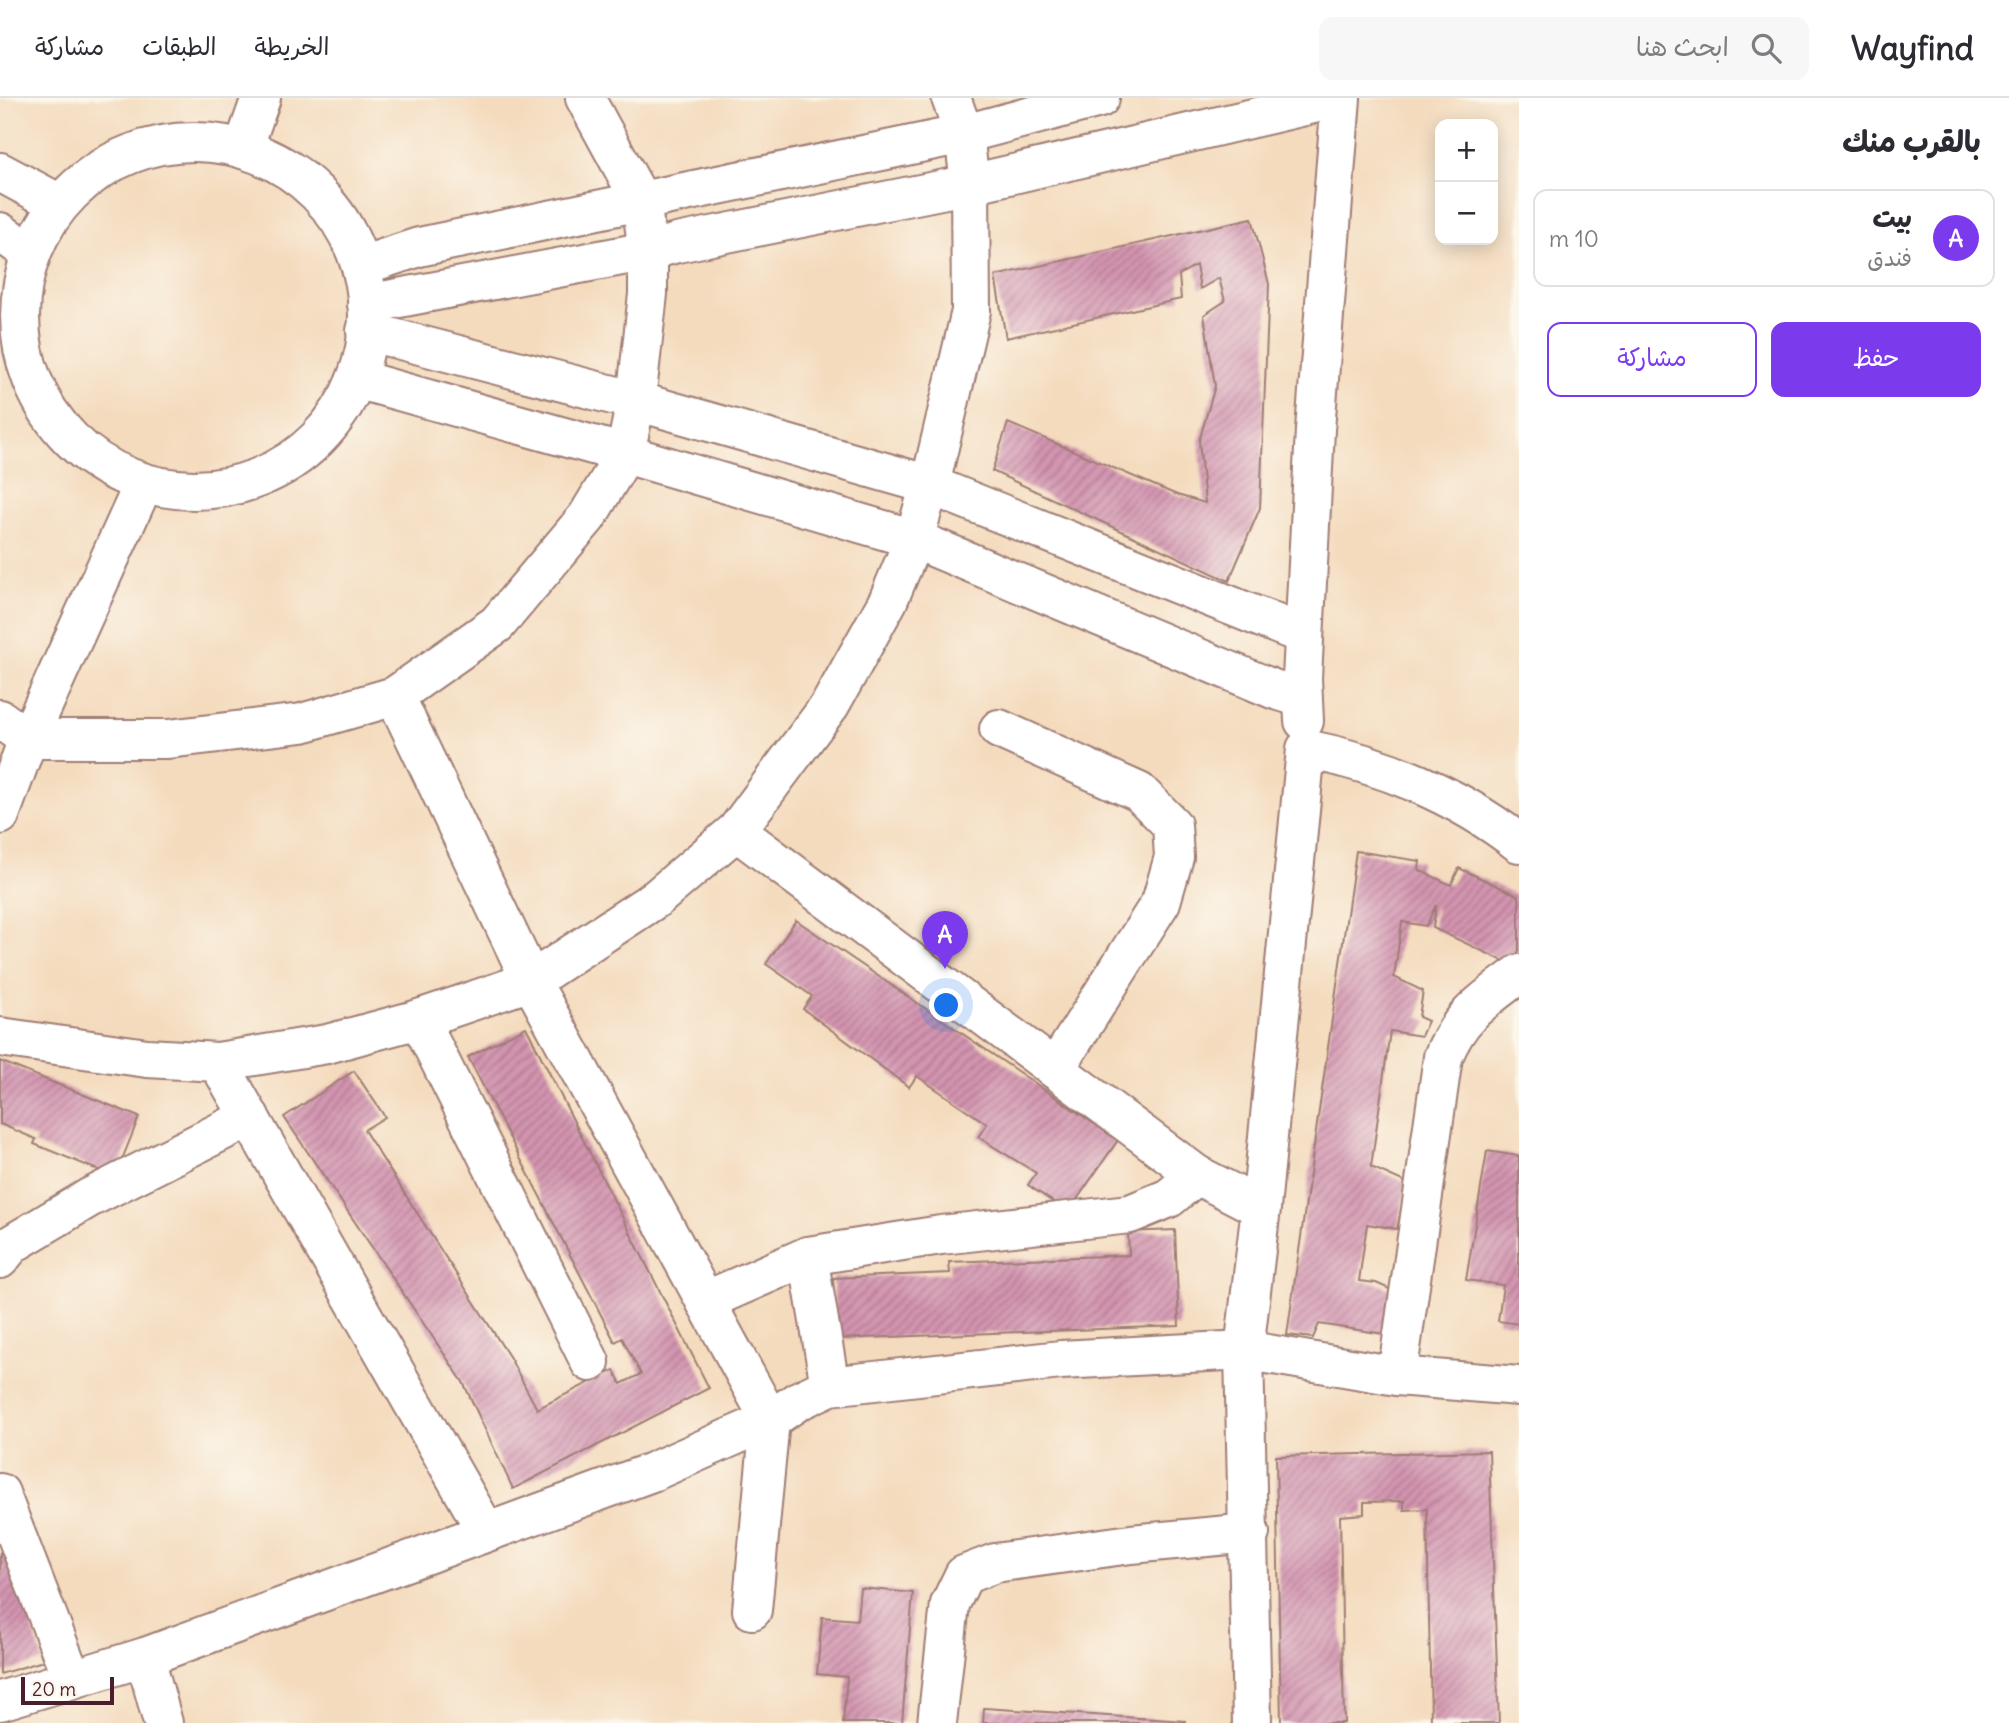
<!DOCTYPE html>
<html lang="ar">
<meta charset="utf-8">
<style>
body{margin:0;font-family:Delius,"Playpen Sans Arabic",sans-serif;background:#f7f7f7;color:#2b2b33;direction:rtl}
.controls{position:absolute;right:21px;top:21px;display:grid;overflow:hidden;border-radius:14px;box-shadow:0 4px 18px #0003}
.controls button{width:63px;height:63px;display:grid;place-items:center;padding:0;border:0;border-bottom:2px solid #e1e1e2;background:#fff;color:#2b2b33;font:35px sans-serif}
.scale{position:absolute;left:21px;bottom:18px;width:93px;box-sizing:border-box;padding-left:7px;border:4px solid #4a1f2b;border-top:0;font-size:19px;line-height:24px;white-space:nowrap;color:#4a1f2b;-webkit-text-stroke:5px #fbf7ec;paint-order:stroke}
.you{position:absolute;left:947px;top:908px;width:24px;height:24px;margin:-18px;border:5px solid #fff;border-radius:50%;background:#1a73e8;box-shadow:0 0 0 10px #1a73e833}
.badge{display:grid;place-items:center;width:46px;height:46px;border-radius:50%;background:#7c3aed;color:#fff;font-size:23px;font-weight:700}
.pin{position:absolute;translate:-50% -58px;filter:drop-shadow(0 2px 4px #0008)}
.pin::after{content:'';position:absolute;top:37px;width:24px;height:21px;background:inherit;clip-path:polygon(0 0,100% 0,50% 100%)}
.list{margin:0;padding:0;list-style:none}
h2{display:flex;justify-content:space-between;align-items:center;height:91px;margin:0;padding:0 28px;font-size:30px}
h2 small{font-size:23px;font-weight:400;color:#7c7c81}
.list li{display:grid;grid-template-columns:46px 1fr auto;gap:21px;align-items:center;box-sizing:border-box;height:98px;margin:0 14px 14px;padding:0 14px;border:2px solid #e1e1e2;border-radius:14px}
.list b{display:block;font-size:26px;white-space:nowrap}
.list p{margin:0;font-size:23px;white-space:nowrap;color:#7c7c81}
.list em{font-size:23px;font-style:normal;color:#7c7c81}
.actions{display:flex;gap:14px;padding:21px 28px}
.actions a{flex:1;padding:16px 0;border:2px solid #7c3aed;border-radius:14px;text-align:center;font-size:24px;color:#7c3aed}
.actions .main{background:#7c3aed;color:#fff}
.icon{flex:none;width:38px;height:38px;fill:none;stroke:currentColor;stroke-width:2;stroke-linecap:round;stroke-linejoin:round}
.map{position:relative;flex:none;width:1519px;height:1625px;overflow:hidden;direction:ltr}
header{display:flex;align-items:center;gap:42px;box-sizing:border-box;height:98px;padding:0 35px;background:#fff;border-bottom:2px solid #e1e1e2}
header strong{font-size:33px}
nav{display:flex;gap:38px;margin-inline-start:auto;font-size:24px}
.search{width:490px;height:63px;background:#f7f7f7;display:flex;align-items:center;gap:18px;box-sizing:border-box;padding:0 24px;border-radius:14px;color:#7c7c81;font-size:26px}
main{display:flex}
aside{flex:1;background:#fff}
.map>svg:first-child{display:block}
.building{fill:url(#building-hatch)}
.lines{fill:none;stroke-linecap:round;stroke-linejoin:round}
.minor-casing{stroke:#9f7d74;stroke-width:42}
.minor{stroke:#fff;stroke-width:38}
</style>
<header>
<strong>Wayfind</strong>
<div class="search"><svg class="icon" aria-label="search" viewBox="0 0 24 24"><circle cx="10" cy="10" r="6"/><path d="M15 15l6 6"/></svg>ابحث هنا</div>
<nav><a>الخريطة</a><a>الطبقات</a><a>مشاركة</a></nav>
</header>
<main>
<aside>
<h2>بالقرب منك<small></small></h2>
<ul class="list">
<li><span class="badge">A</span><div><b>بيت</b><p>فندق</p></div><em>10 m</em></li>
</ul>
<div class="actions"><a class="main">حفظ</a><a>مشاركة</a></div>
</aside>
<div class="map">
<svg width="1519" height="1625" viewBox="0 0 1519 1625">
<defs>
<pattern id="building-hatch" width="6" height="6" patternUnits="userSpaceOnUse" patternTransform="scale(1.75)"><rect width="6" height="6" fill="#d394b0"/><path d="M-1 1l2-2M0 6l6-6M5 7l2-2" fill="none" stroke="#ad788f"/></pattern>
</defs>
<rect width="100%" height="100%" fill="#fbf7ec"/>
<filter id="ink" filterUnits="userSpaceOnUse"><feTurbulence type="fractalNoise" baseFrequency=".0143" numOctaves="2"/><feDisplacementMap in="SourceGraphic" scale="14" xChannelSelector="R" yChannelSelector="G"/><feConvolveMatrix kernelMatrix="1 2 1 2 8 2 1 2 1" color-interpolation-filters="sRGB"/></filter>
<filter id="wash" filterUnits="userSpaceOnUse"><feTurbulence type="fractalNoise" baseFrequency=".00686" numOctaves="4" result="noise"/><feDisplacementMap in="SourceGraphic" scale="28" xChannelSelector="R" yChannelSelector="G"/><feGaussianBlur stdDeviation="1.57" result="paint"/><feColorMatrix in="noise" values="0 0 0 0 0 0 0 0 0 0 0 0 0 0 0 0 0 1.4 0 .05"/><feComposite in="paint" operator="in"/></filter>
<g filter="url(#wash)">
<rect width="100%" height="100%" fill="#f4dbbe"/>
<g id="blocks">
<!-- building -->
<g class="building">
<path d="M1252,120L1269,186L1260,410L1229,483L992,373L1008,325L1177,397L1205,405L1199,343L1215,288L1204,217L1225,203L1219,180L1200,191L1196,167L1179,177L1181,201L1006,240L995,178Z"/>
<path d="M1356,753L1420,763L1419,772L1451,787L1459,770L1519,798V852L1512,867L1433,830L1436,807L1426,828L1402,824L1394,879L1423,893L1419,919L1428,923L1421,938L1390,933L1371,1069L1407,1085L1397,1131L1367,1126L1359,1183L1376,1185L1392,1192L1385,1236L1319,1226L1313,1240L1287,1237Z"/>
<path d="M796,822L1118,1042L1068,1114L1028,1087L1036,1075L978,1039L987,1026L917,978L909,989L803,911L812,898L766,866Z"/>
<path d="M526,929L709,1290L513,1391L463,1284L284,1019L354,973L385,1019L364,1032L510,1260L537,1311L614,1272L621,1286L641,1276L622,1240L615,1244L468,959Z"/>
<path d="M0,963L139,1019L115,1079L34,1046L36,1041L0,1026Z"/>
<path d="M1487,1053L1519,1058V1226L1498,1223L1503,1187L1466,1182Z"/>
<path d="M1175,1132L1179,1228L836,1241L833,1180L950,1175L949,1164L1129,1157L1128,1134Z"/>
<path d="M1489,1353L1499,1625H1431L1427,1411L1404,1412V1403L1364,1404V1416L1340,1418L1344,1625H1281L1276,1358Z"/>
<path d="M8,1453L43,1563L0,1576V1455Z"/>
<path d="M860,1490L913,1495L902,1625H843L847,1579L817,1576L822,1519L857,1522Z"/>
<path d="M984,1610L1185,1623V1625H983Z"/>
</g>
</g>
</g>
<g filter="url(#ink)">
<use href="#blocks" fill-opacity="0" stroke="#9f7d74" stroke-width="2"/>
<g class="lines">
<!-- minor casing -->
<g class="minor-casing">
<g id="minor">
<circle cx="194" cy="218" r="174"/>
<path d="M243,51L261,0"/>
<path d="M0,74L60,106"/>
<path d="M0,134L30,155"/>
<path d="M361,168L419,149L964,36L1100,0"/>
<path d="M367,206L648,153L677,145L970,86L1339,0"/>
<path d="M366,233L636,303L930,387L1304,537"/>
<path d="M356,281L625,356L914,441L1273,591L1302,600"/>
<path d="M395,598L531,883L770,1322L752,1512"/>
<path d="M0,621L28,641H168L302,625L395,598L497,526L587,419L625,356L636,303L648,196V153L641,103L585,0"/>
<path d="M1304,623L1302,580L1315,332L1341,0"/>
<path d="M999,631L1139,694L1172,727L1174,759L1161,804L1055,971"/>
<path d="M0,717L28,641L144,385"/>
<path d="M736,733L1197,1077L1261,1110"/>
<path d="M419,921L590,1264"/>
<path d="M0,939L147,960L218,964L327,946L419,921L531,883L657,800L736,733L830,607L888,503L914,441L930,387L971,213L970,86L964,36L951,0"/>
<path d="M218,964L486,1433"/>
<path d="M808,1158L830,1288"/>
<path d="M0,1161L12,1146L89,1100L250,1019"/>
<path d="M705,1203L808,1158L941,1137L1130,1116L1169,1100L1197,1077"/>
<path d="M1397,1278L1443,959C1460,917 1483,903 1519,876"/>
<path d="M0,1395L72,1581"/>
<path d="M145,1559L163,1625"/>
<path d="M0,1603L145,1559L652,1374L770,1322L798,1303L830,1288L1061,1262L1244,1252L1397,1278L1519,1288"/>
<path d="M937,1625L950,1506L964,1477L995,1465L1131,1446L1250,1435"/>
<path d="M1252,1625L1244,1252L1261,1110L1306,651C1382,666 1458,697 1519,745"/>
</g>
</g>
<!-- minor -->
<use href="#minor" class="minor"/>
</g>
</g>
</svg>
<div class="controls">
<button>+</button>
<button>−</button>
</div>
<div class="scale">20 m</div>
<div class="you"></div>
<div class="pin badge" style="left:945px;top:871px">A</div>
</div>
</main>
